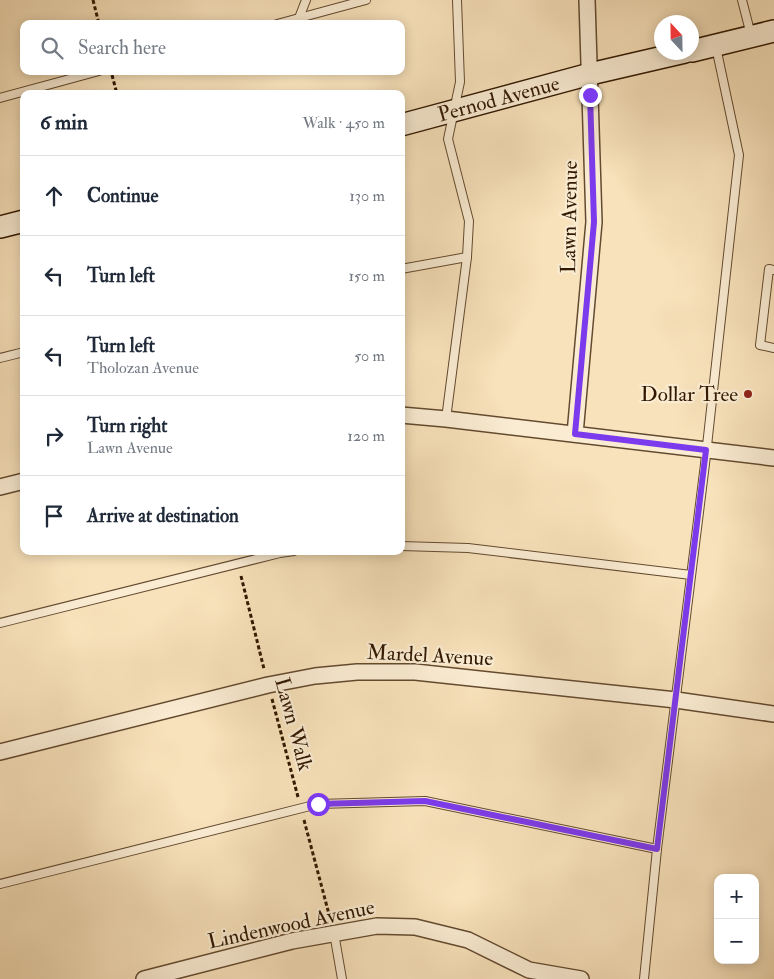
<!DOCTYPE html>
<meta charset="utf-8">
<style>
body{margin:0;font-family:"IM FELL Double Pica",serif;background:#f2f2f3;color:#1f2937}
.controls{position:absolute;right:15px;bottom:15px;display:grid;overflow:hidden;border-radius:10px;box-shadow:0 2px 12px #0003}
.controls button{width:45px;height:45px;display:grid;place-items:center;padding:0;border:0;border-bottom:1px solid #e0e1e3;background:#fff;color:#1f2937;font:25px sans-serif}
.compass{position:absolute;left:654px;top:15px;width:45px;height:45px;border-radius:50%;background:#fff;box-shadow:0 2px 12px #0003;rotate:338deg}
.stop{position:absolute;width:15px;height:15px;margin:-11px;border:4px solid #7c3aed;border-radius:50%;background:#fff}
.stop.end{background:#7c3aed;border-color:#fff;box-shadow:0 1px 5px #0008}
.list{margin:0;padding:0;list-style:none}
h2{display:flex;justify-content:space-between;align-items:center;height:65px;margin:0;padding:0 20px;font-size:21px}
h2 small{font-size:16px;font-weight:400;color:#747a83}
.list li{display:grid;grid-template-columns:32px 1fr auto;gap:15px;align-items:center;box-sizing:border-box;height:80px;padding:0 20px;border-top:1px solid #e0e1e3}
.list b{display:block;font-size:19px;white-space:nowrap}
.list p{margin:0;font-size:16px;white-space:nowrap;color:#747a83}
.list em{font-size:16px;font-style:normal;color:#747a83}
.icon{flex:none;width:28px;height:28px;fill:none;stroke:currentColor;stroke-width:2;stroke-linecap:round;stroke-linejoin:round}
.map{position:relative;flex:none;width:774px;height:979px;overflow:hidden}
.search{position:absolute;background:#fff;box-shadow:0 2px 12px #0003;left:20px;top:20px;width:385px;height:55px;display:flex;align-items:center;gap:12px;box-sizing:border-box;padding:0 18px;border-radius:10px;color:#747a83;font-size:19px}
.panel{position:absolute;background:#fff;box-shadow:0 2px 12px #0003;left:20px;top:90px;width:385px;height:465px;border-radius:10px}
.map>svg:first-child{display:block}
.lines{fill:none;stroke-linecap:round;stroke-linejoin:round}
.lane-casing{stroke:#634a2f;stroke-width:10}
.street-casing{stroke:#634a2f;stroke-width:18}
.secondary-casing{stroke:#311800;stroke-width:24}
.path{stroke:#311800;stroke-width:3;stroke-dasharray:4 2.5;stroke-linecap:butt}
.lane{stroke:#faecd3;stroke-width:8}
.street{stroke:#faecd3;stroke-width:15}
.secondary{stroke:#faecd3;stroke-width:21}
.route{stroke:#7c3aed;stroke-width:6}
.poi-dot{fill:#8f2418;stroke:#faecd3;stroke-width:2}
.labels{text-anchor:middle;stroke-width:4.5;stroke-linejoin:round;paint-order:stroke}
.street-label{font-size:21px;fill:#311800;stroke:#faecd3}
.poi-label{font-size:21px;fill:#311800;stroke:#faecd3;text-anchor:end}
</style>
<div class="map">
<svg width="774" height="979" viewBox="0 0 774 979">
<rect width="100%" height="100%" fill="#f8e2bb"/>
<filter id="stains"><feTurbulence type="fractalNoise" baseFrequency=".004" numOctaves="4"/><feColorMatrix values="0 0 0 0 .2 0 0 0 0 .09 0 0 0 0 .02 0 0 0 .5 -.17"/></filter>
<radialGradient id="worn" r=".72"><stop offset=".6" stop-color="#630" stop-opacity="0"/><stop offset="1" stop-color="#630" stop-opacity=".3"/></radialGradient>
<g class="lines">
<!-- lane casing -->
<g class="lane-casing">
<g id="lane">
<path d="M742,0L751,35"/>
<path d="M299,18L306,0"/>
<path d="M277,24L366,0"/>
<path d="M0,98L99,71"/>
<path d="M401,269L467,257"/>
<path d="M774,270L769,269L760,345L774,348"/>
<path d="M0,358L24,352"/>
<path d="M446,419L467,257L469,221L448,139L460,82L457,0"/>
<path d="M401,546L468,548L691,575"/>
<path d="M0,623L280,553L294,551"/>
<path d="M0,884L318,804L425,801L657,849"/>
<path d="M334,933L342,979"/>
<path d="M644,979L657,849L705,464L739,155L716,47"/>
</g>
</g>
<!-- street casing -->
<g class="street-casing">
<g id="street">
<path d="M401,415L446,419L774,458"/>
<path d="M575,434L594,222L587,0"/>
<path d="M0,487L24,481"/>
<path d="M0,752L268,685L315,676L357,672H415L676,700L774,714"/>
<path d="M144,979L292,941L377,926L415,927L468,940L529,970L581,979"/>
</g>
</g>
<!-- secondary casing -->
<g class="secondary-casing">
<g id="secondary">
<path d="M692,51L774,31"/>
<path id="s1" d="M401,125L590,74L685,52"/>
<path d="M0,227L24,221"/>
</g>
</g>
<!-- path -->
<g class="path">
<path d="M93,0L99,24"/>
<path d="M112,75L117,94"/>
<path d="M241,576L264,669"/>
<path d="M272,699L298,797"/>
<path d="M304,820L330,918"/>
</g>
<!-- lane -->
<use href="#lane" class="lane"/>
<!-- street -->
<use href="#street" class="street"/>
<!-- secondary -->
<use href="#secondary" class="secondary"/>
</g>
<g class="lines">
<!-- route -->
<path class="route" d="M318,804L425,801L657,849L706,450L575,434L594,222L590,95"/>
</g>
<!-- markers -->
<circle class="poi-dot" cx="748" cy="394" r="5"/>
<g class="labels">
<!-- street labels -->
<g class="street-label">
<text dy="7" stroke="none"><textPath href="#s1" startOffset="101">Pernod Avenue</textPath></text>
<text transform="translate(569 217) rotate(-89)" y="7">Lawn Avenue</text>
<text transform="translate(430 655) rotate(3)" y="7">Mardel Avenue</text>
<text transform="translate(294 724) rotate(75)" y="7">Lawn Walk</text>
<text transform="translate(291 924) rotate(-12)" y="7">Lindenwood Avenue</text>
</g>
<!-- poi labels -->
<g class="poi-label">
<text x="738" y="401">Dollar Tree</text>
</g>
</g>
<rect width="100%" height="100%" filter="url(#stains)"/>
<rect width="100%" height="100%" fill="url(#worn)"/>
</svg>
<div class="controls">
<button>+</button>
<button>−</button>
</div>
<svg class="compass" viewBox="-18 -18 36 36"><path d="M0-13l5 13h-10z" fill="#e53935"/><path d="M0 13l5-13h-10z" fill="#747a83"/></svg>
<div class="stop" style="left:318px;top:804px"></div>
<div class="stop end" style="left:590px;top:95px"></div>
<div class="search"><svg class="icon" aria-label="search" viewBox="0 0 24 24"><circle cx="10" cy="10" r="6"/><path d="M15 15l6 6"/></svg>Search here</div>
<section class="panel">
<h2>6 min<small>Walk · 450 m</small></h2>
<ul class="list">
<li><svg class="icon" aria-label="ahead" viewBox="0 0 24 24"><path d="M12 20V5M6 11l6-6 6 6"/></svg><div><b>Continue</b></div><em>130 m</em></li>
<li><svg class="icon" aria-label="left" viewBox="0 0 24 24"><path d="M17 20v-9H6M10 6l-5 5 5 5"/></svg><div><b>Turn left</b></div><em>150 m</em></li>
<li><svg class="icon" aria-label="left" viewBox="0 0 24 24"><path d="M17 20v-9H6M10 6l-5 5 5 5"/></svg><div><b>Turn left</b><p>Tholozan Avenue</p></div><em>50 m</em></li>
<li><svg class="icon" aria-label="right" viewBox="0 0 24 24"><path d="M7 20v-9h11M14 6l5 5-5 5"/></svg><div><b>Turn right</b><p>Lawn Avenue</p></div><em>120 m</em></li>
<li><svg class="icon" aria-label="arrive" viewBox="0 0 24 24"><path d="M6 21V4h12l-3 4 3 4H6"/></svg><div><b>Arrive at destination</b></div></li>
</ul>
</section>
</div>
